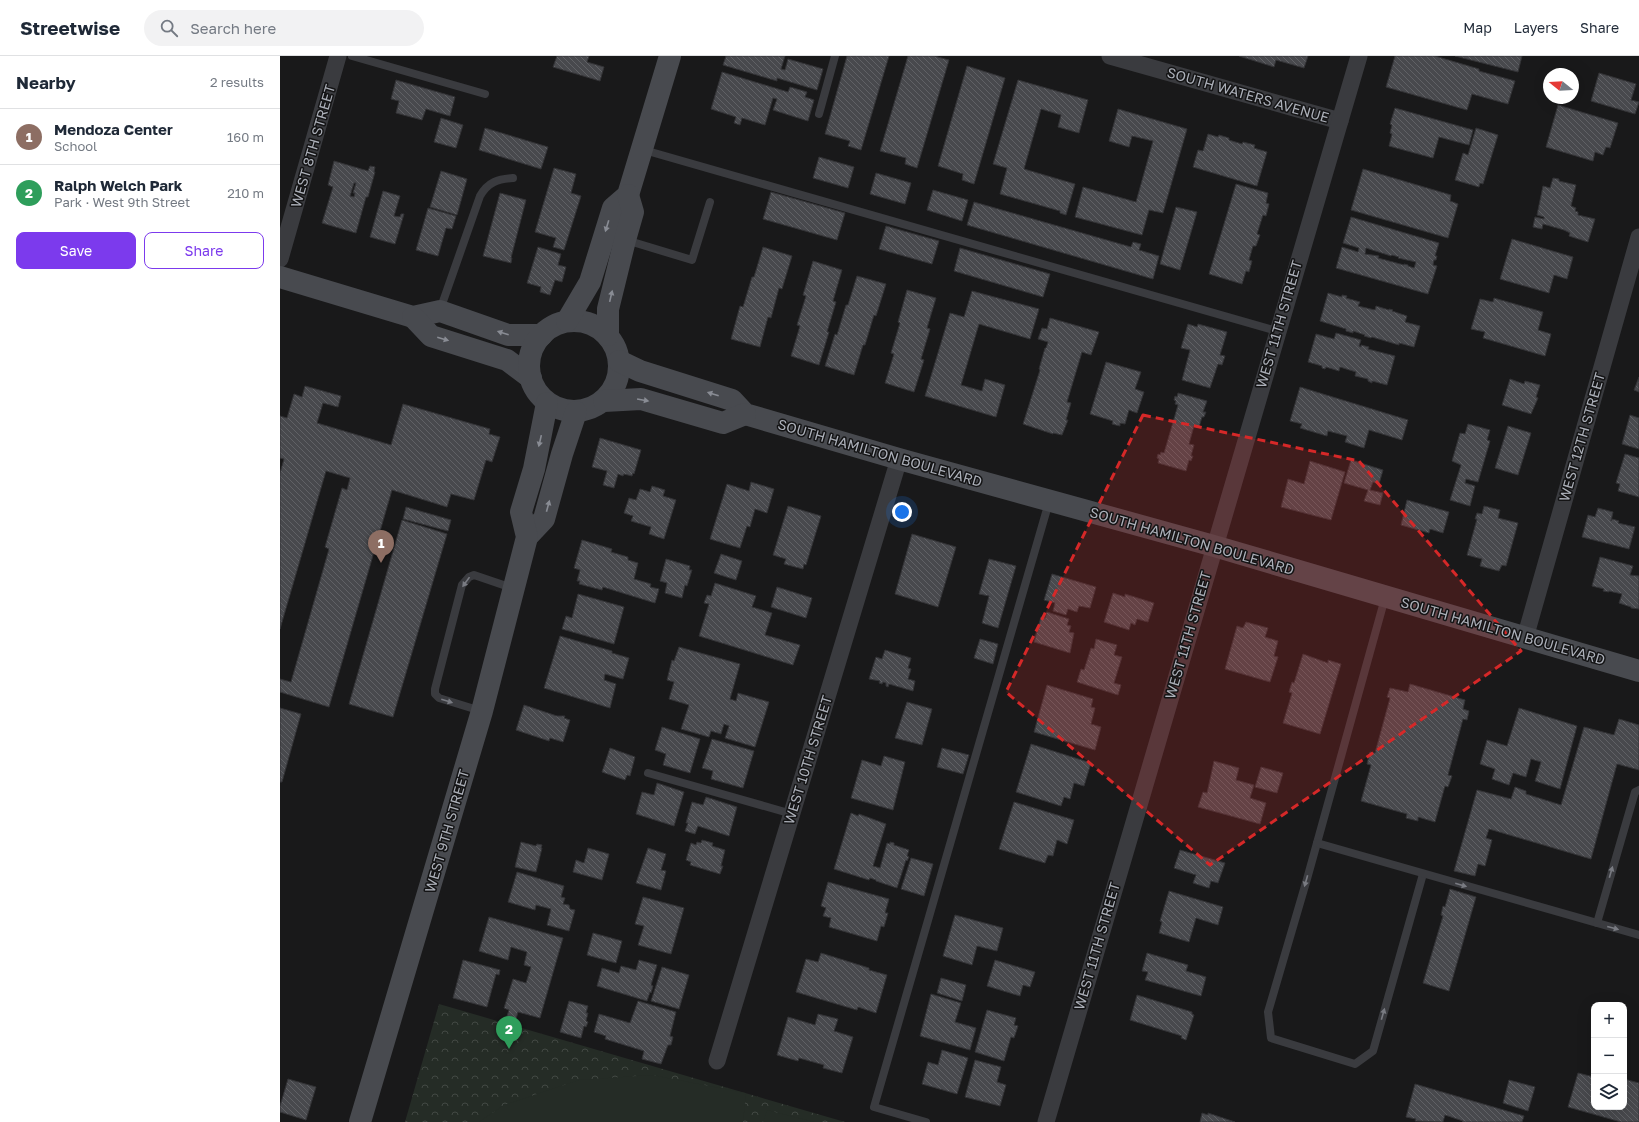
<!DOCTYPE html>
<meta charset="utf-8">
<style>
body{margin:0;font-family:"Golos Text",sans-serif;background:#f2f2f3;color:#1f2937}
.controls{position:absolute;right:12px;bottom:12px;display:grid;overflow:hidden;border-radius:8px;box-shadow:0 4px 16px #0002}
.controls button{width:36px;height:36px;display:grid;place-items:center;padding:0;border:0;border-bottom:1px solid #e0e1e3;background:#fff;color:#1f2937;font:20px sans-serif}
.compass{position:absolute;left:1263px;top:12px;width:36px;height:36px;border-radius:50%;background:#fff;box-shadow:0 4px 16px #0002;rotate:288deg}
.you{position:absolute;left:622px;top:456px;width:14px;height:14px;margin:-10px;border:3px solid #fff;border-radius:50%;background:#1a73e8;box-shadow:0 0 0 6px #1a73e833}
.badge{display:grid;place-items:center;width:26px;height:26px;border-radius:50%;background:#7c3aed;color:#fff;font-size:13px;font-weight:700}
.pin{position:absolute;translate:-50% -33px;filter:drop-shadow(0 1px 2px #0008)}
.pin::after{content:'';position:absolute;top:21px;width:14px;height:12px;background:inherit;clip-path:polygon(0 0,100% 0,50% 100%)}
.list{margin:0;padding:0;list-style:none}
h2{display:flex;justify-content:space-between;align-items:center;height:52px;margin:0;padding:0 16px;font-size:17px}
h2 small{font-size:13px;font-weight:400;color:#747a83}
.list li{display:grid;grid-template-columns:26px 1fr auto;gap:12px;align-items:center;box-sizing:border-box;height:56px;padding:0 16px;border-top:1px solid #e0e1e3}
.list b{display:block;font-size:15px;white-space:nowrap}
.list p{margin:0;font-size:13px;white-space:nowrap;color:#747a83}
.list em{font-size:13px;font-style:normal;color:#747a83}
.actions{display:flex;gap:8px;padding:12px 16px}
.actions a{flex:1;padding:9px 0;border:1px solid #7c3aed;border-radius:8px;text-align:center;font-size:14px;color:#7c3aed}
.actions .main{background:#7c3aed;color:#fff}
.icon{flex:none;width:22px;height:22px;fill:none;stroke:currentColor;stroke-width:2;stroke-linecap:round;stroke-linejoin:round}
.map{position:relative;flex:none;width:1359px;height:1066px;overflow:hidden}
header{display:flex;align-items:center;gap:24px;box-sizing:border-box;height:56px;padding:0 20px;background:#fff;border-bottom:1px solid #e0e1e3}
header strong{font-size:19px}
nav{display:flex;gap:22px;margin-inline-start:auto;font-size:14px}
.search{width:280px;height:36px;background:#f2f2f3;display:flex;align-items:center;gap:10px;box-sizing:border-box;padding:0 14px;border-radius:22px;color:#747a83;font-size:15px}
main{display:flex}
aside{flex:1;background:#fff}
.map>svg:first-child{display:block}
.park{fill:url(#park-crowns)}
.garden{fill:#252c26}
.building{fill:url(#building-back-hatch);stroke:#333336;fill-rule:evenodd}
.lines{fill:none;stroke-linecap:round;stroke-linejoin:round}
.lane{stroke:#3a3b3f;stroke-width:8}
.street{stroke:#3a3b3f;stroke-width:17}
.secondary{stroke:#484a4f;stroke-width:22}
.oneway{fill:#898c94}
.oneway2{fill:#797b82}
.marked{fill:#d62828;fill-opacity:0.2;stroke:#d62828;stroke-width:3;stroke-dasharray:8 5;stroke-linejoin:round}
.labels{text-anchor:middle;stroke-width:3;stroke-linejoin:round;paint-order:stroke}
.street-label{font-size:14px;fill:#acb0b9;stroke:#141415}
</style>
<header>
<strong>Streetwise</strong>
<div class="search"><svg class="icon" aria-label="search" viewBox="0 0 24 24"><circle cx="10" cy="10" r="6"/><path d="M15 15l6 6"/></svg>Search here</div>
<nav><a>Map</a><a>Layers</a><a>Share</a></nav>
</header>
<main>
<aside>
<h2>Nearby<small>2 results</small></h2>
<ul class="list">
<li><span class="badge" style="background:#8d6e63">1</span><div><b>Mendoza Center</b><p>School</p></div><em>160 m</em></li>
<li><span class="badge" style="background:#2e9e5b">2</span><div><b>Ralph Welch Park</b><p>Park · West 9th Street</p></div><em>210 m</em></li>
</ul>
<div class="actions"><a class="main">Save</a><a>Share</a></div>
</aside>
<div class="map">
<svg width="1359" height="1066" viewBox="0 0 1359 1066">
<defs>
<pattern id="park-crowns" width="20" height="18" patternUnits="userSpaceOnUse"><rect width="20" height="18" fill="#252c26"/><path d="M2 6a3 3 0 1 1 6 0M12 15a3 3 0 1 1 6 0" fill="none" stroke="#424843"/></pattern>
<pattern id="building-back-hatch" width="6" height="6" patternUnits="userSpaceOnUse"><rect width="6" height="6" fill="#48494d"/><path d="M-1 5l2 2M0 0l6 6M5-1l2 2" fill="none" stroke="#606165"/></pattern>
</defs>
<rect width="100%" height="100%" fill="#19191a"/>
<!-- park -->
<path class="park" d="M159,948L565,1066H125Z"/>
<!-- garden -->
<g class="garden">
<path d="M372,1019L466,1037L463,1066H199L224,1049L299,1024Z"/>
<path d="M487,1054L534,1066H483Z"/>
</g>
<!-- building -->
<g class="building">
<path d="M277,0H309L307,6L324,11L320,25L273,11Z"/>
<path d="M446,0H505L501,13L505,14L508,3L543,13L537,34L497,22V25L443,9Z"/>
<path d="M567,0H609L581,94L568,90L570,85L545,78Z"/>
<path d="M628,0H654L669,4L637,112L625,108L626,102L600,95Z"/>
<path d="M959,0H1028L1024,12L996,4L994,11Z"/>
<path d="M1115,0H1155L1199,13V15L1235,25L1228,48L1192,38L1187,54L1106,31Z"/>
<path d="M1175,0H1242L1238,16Z"/>
<path d="M687,10L725,22L694,128L682,124L683,118L658,110Z"/>
<path d="M442,16L508,36L510,31L527,36L525,41L534,44L528,65L493,54L497,43L493,42L485,69L462,62L460,69L454,67L456,61L431,53Z"/>
<path d="M1319,17L1356,28L1351,44L1359,46L1355,58L1311,45Z"/>
<path d="M116,24L175,41L170,60L146,53L142,64L116,57L119,45L111,43Z"/>
<path d="M738,24L808,44L799,77L778,71L781,59L761,53L744,113L795,128L786,159L780,157V155L720,138L727,112L713,108Z"/>
<path d="M1278,49L1338,67L1330,92L1326,91L1323,99L1315,96L1313,105L1266,91Z"/>
<path d="M1115,52L1193,74L1189,89L1159,81L1153,102L1109,90L1112,78L1110,77L1112,69L1110,68Z"/>
<path d="M838,53L907,73L883,157L869,154L862,179L795,161L803,131L856,146L873,85L852,80L849,91L829,85Z"/>
<path d="M161,62L183,69L176,92L154,86Z"/>
<path d="M205,72L268,91L261,113L199,94Z"/>
<path d="M1196,72L1218,79L1203,128L1200,127L1199,131L1175,124L1183,97L1188,99Z"/>
<path d="M928,78L938,81L939,79L949,82V84L962,88L963,86L975,89L974,92L987,96L977,130L913,111L918,94L923,95Z"/>
<path d="M539,101L574,111L568,132L533,122Z"/>
<path d="M54,105L88,115L90,110L95,111L94,116H95L88,141H86L76,177L42,167L53,131L48,129ZM74,127H76L73,137H75L74,141L70,140Z"/>
<path d="M274,112L296,118L291,137L301,140L284,194L273,191L276,182L255,176Z"/>
<path d="M1083,113L1171,139L1170,145L1178,148L1168,182L1071,154Z"/>
<path d="M161,115L187,123L177,159L150,151Z"/>
<path d="M596,117L631,127L625,148L590,138Z"/>
<path d="M1273,122L1279,123V125L1296,129L1291,150L1296,152L1295,155L1298,156V159L1315,163L1308,186L1289,180L1290,177L1284,174L1263,168L1262,173L1253,171L1255,161L1264,163V161L1257,159L1263,130L1270,132Z"/>
<path d="M956,128L988,137L986,147L989,148L986,160L983,159L977,178L980,179L976,190H973L969,204L972,205L969,216L966,215L962,228L929,218Z"/>
<path d="M653,134L688,144L682,165L647,154Z"/>
<path d="M103,135L120,140L114,160L120,161L121,158H124L115,188L90,181Z"/>
<path d="M491,136L565,157L557,184L483,163Z"/>
<path d="M220,137L246,144L231,202H232L231,207L203,200Z"/>
<path d="M694,146L851,191L853,186L861,188L859,194L879,200L873,223L687,169Z"/>
<path d="M896,151L917,156L900,214L880,208Z"/>
<path d="M148,152L176,160L172,173L166,172L158,200L136,194Z"/>
<path d="M1071,161L1159,187L1155,200H1157L1156,204H1154L1153,209L1157,210L1148,238L1056,212L1062,191L1078,196L1079,192L1063,187ZM1086,192L1111,200L1112,199L1119,201L1118,202L1136,206L1134,212L1128,210V209L1124,208V209L1098,202L1099,200L1085,198Z"/>
<path d="M606,170L659,185L652,208L599,193Z"/>
<path d="M1232,183L1293,201L1287,223L1274,219L1269,237L1220,223Z"/>
<path d="M258,191L281,198L278,209L286,211L282,226L275,224L270,239L260,236L261,231L247,227Z"/>
<path d="M483,191L512,200L502,233L499,232L491,262L488,261L480,291L451,283L460,250L463,251L472,221H474Z"/>
<path d="M680,192L770,218L763,241L674,215Z"/>
<path d="M533,205L562,214L553,245L556,246L547,276H549L539,309L511,300L520,270L517,269L526,240L523,239Z"/>
<path d="M577,220L606,228L596,260L594,259L585,289H583L574,319L545,310L555,278L557,279L566,249H568Z"/>
<path d="M627,234L656,242L647,272L650,273L641,303L644,304L634,336L605,327L614,298L611,297L620,267L618,266Z"/>
<path d="M692,235L759,253L750,283L699,268L681,329L702,335L705,323L725,329L716,361L645,340L670,257L684,261Z"/>
<path d="M1048,237L1062,241V239L1067,240L1066,242L1080,246L1078,250L1095,254L1096,250L1109,254V253L1113,254L1112,255L1127,260L1125,266L1140,270L1134,291L1119,287V289L1092,281L1091,282L1084,280L1085,279L1073,275V277L1066,275V273L1040,265Z"/>
<path d="M1214,242L1263,256L1258,274L1271,278L1265,300L1203,282L1205,276L1191,273L1200,243L1213,246Z"/>
<path d="M770,262L819,276L811,299L802,296L787,346L791,347L786,364H788L782,379L773,377V378L743,368L760,314L759,313L765,292H766L768,286L758,283L762,272L767,273Z"/>
<path d="M908,268L917,271L918,268L947,276L940,299L945,300L942,309L938,308L930,332L902,324L910,294L901,292Z"/>
<path d="M1056,277L1081,284L1079,290L1081,291V289L1089,291L1088,293L1115,300L1107,329L1092,325V327L1088,325V323L1075,320L1076,316L1060,311L1059,315L1046,311L1045,313L1042,312V310L1028,306L1036,278L1054,283Z"/>
<path d="M826,306L861,316L855,333L864,336L857,357L849,354L845,368L840,367V370L832,368L833,365L810,358Z"/>
<path d="M1359,321V336L1354,334Z"/>
<path d="M1230,323L1244,328L1245,325L1260,329L1256,341L1258,342L1251,358L1222,349Z"/>
<path d="M25,330L61,340L58,351L43,347L37,367L111,389L123,348L210,373L209,378L220,381L212,406L206,404L194,444L171,438L167,451L112,434L49,651L0,636V623L11,626L49,493L45,491L62,432L67,434L70,422L46,415L0,573V417L4,403L0,402V360L7,362L14,338L22,341Z"/>
<path d="M1020,331L1128,364L1122,384L1089,374L1084,392L1065,386L1067,380L1048,375L1047,380L1020,372L1022,368L1010,365Z"/>
<path d="M898,337L927,345L923,356H926L924,361H922L919,371L914,370L909,388L914,389L911,400H913L911,405L909,404L906,415L878,407L879,403L877,402L878,398L880,399L881,396L884,397L898,349L895,348L896,345L894,344L895,340L897,341Z"/>
<path d="M1350,359L1359,362V393L1342,388Z"/>
<path d="M1188,368L1210,374L1207,384L1210,385L1198,426L1186,423L1185,427L1195,430L1190,450L1170,444L1181,409L1172,405L1180,377L1185,378Z"/>
<path d="M1228,370L1251,377L1238,419L1215,412Z"/>
<path d="M320,382L361,394L354,418L353,417L352,420L344,418L343,420L338,418L334,432L323,429L327,415L312,411Z"/>
<path d="M1345,398L1359,402V441L1338,435L1340,428L1336,427Z"/>
<path d="M1071,404L1103,414L1099,428L1093,426L1090,434L1103,437L1100,449L1084,445L1088,434L1064,427Z"/>
<path d="M1030,405L1065,416L1051,464L1001,451L1008,423L1024,428Z"/>
<path d="M471,426L494,433L487,457L475,453L470,471L467,470L460,492L430,483L447,428L469,435Z"/>
<path d="M372,430L385,434L383,440L396,444L384,483L369,478L371,471L351,465L353,460L344,457L349,442L356,444L360,433L370,436Z"/>
<path d="M1127,444L1169,456L1163,477L1150,473L1149,477L1121,469Z"/>
<path d="M508,450L541,460L526,509L524,508L523,513L504,508L506,503L493,499Z"/>
<path d="M1204,450L1220,454L1218,462L1238,467L1226,510L1222,509L1219,515L1200,510L1202,503L1187,499L1197,463H1195L1197,457L1202,458Z"/>
<path d="M126,451L171,464L168,475L123,463Z"/>
<path d="M1318,452L1333,456L1331,465L1332,463L1339,465L1338,467L1355,471L1349,493L1302,481L1308,459L1315,461Z"/>
<path d="M122,464L167,478L113,661L69,648Z"/>
<path d="M632,478L676,491L658,551L615,538Z"/>
<path d="M302,484L332,493L331,496L348,501V504L358,507L354,523L371,528L370,531L379,533L375,547L323,531L322,534L299,528L300,525H297L300,514L294,512Z"/>
<path d="M441,498L462,505L456,524L434,517Z"/>
<path d="M1320,501L1353,510L1350,519L1359,520V553L1351,552V551L1339,547L1342,538L1329,535V536L1323,535L1324,533L1312,530Z"/>
<path d="M386,503L410,510L409,514H412L407,530L405,529L402,542L385,537L387,527L380,525Z"/>
<path d="M709,503L736,510L718,572L702,567L709,540L699,538Z"/>
<path d="M772,518L816,531L810,552L799,550L797,556L788,553L786,559L773,555L775,547L764,544Z"/>
<path d="M435,527L476,540L472,551L492,557L485,579L520,589L513,609L419,580L429,548L424,547L427,539L431,540Z"/>
<path d="M497,531L532,542L526,562L491,551Z"/>
<path d="M833,537L845,541V538L874,547L868,566L857,563L855,569L851,567L849,574L824,566Z"/>
<path d="M298,538L344,551L334,588L282,573L286,560L292,562Z"/>
<path d="M767,556L789,563L787,569L791,570L789,576L794,577L790,597L754,586L761,561L765,562Z"/>
<path d="M966,566L988,572L985,581L998,585L994,600L998,601L990,626L945,613L957,570L963,572Z"/>
<path d="M280,580L332,595V597L349,602L343,623L325,618L324,624L336,628L330,652L264,632Z"/>
<path d="M700,583L718,588L713,608L694,602Z"/>
<path d="M816,583L837,589L834,599L842,601L834,627L841,629L838,639L797,626L801,613L804,614L811,592L814,593Z"/>
<path d="M399,591L460,608L450,643L456,645L458,637L489,646L475,691L445,682L449,670L444,668L441,678L431,675L429,681L401,673L409,649L389,643L394,626L387,624L392,604L394,605Z"/>
<path d="M605,594L631,602L628,612L631,613L628,623L635,625L633,635L609,628L608,631L606,630V627L603,626L602,628L599,627L600,625L589,623L596,601L602,603Z"/>
<path d="M1023,598L1048,607V604L1061,608L1040,678L1003,667L1012,637L1009,636L1012,626L1014,627Z"/>
<path d="M1130,628L1185,644L1183,653L1189,655L1187,664L1183,663L1168,719L1172,720L1168,731L1165,730L1155,766L1138,761V765L1126,762L1127,758L1081,745L1091,709L1087,708L1090,696L1095,697L1110,642L1107,641L1110,632L1128,636Z"/>
<path d="M767,629L813,643L811,651L815,652L811,668L821,671L815,694L754,676Z"/>
<path d="M627,646L652,653L642,689L615,682Z"/>
<path d="M244,649L277,660H285L284,662L290,664L283,686L270,682L269,685L236,674Z"/>
<path d="M0,652L21,658L2,726H0Z"/>
<path d="M1239,652L1297,670L1280,733L1255,725L1261,706L1251,703L1246,721L1233,717L1229,729L1212,723L1215,713L1200,708L1207,684L1227,690Z"/>
<path d="M1339,663L1359,669V714L1337,708L1311,803L1209,773L1206,782L1212,784L1205,810L1198,808L1195,820L1174,815L1197,734L1231,743L1235,731L1246,735V738L1281,749L1304,671L1334,679Z"/>
<path d="M382,671L420,683L410,717L383,709L386,698L375,694Z"/>
<path d="M432,683L474,695L463,732L431,723L433,715L422,712Z"/>
<path d="M751,688L811,707L804,730L794,727L790,743L784,741L781,750L736,736Z"/>
<path d="M330,692L355,701L350,720L347,719L345,724L322,716Z"/>
<path d="M662,692L689,699L683,718L657,711Z"/>
<path d="M604,700L625,706L613,754L571,742L582,704L601,710Z"/>
<path d="M934,705L959,712L956,724L974,729L970,742L986,747L980,768L918,751L923,736L927,737Z"/>
<path d="M981,711L1003,717L997,737L975,731Z"/>
<path d="M377,727L404,736L394,770L356,758L362,736L374,739Z"/>
<path d="M426,741L457,751L449,780L418,770L415,778L405,775L408,767H406L412,746L423,749Z"/>
<path d="M734,746L794,764L787,788L777,784L773,800L768,799L765,807L719,793Z"/>
<path d="M571,757L578,760L579,758L606,768L593,810L600,812L607,787L610,788V786L614,787V789L629,794L627,800L629,801L627,805L626,804L617,832L596,825V824L590,822L589,824L554,813Z"/>
<path d="M422,784L433,787L432,790L445,794L441,810H443L440,818L410,809L411,806L406,804L411,787L416,789L417,786L421,787Z"/>
<path d="M241,786L256,790L257,788L262,789L261,792H262L256,816L235,811Z"/>
<path d="M308,792L329,798L322,824L293,816L296,804L304,807Z"/>
<path d="M368,792L386,798L381,814L386,815L381,834L356,827Z"/>
<path d="M900,794L945,807L938,827L931,825L929,832L913,827L916,819L894,812Z"/>
<path d="M631,802L653,808L644,840L621,833Z"/>
<path d="M237,816L284,830L281,841L285,842L283,848L289,849L290,853L295,854L289,875L267,869L271,853L256,849L255,854L228,846Z"/>
<path d="M548,826L609,843L605,857H608L604,871L601,870L597,885L549,871L551,862L543,860L546,852L541,850Z"/>
<path d="M1170,833L1196,841L1169,935L1143,927L1163,860L1161,859L1163,850L1165,851Z"/>
<path d="M889,835L943,851L938,869L916,862L909,886L879,877L882,866L880,865Z"/>
<path d="M363,841L404,852L391,898L358,889L364,870L355,868Z"/>
<path d="M675,859L723,872L717,895L697,890L692,909L663,900Z"/>
<path d="M209,861L283,882L260,962L238,956L236,963L227,960L229,954L224,952L233,923L246,927L251,911L244,909L247,896L231,891L228,904L199,895Z"/>
<path d="M313,877L342,885L336,907L307,899Z"/>
<path d="M541,897L589,912V914L607,919L596,957L578,951L577,954L516,936L526,903L538,906Z"/>
<path d="M867,897L908,909L906,915L926,921L921,940L865,924L868,916L862,915Z"/>
<path d="M183,904L220,914L219,919L216,918L207,951L173,942Z"/>
<path d="M359,904L377,909L371,929L373,930L371,937L370,936L367,945L317,930L322,912L339,917L341,910L356,914Z"/>
<path d="M715,904L755,916L750,931L743,929L740,940L707,930Z"/>
<path d="M382,911L409,919L399,953L371,945Z"/>
<path d="M661,922L686,929L682,945L657,937Z"/>
<path d="M651,938L681,947L675,966L696,972L690,994L640,980Z"/>
<path d="M857,939L912,956V958L914,959L906,984L901,982L902,980L850,964Z"/>
<path d="M289,945L308,950L306,957H308L306,965L308,966L306,971L304,970L301,982L280,976Z"/>
<path d="M358,945L396,956L390,980L393,981L391,989H388L381,1008L362,1003L364,995L325,983L326,980L314,976L319,958L350,967Z"/>
<path d="M707,954L736,962L734,969L738,970L734,982L731,981L724,1005L695,996Z"/>
<path d="M538,958L558,963L554,975L573,981L562,1017L543,1012L544,1009L519,1002L518,1005L497,999L508,961L535,969Z"/>
<path d="M662,994L688,1002L677,1038L642,1028L648,1006L658,1009Z"/>
<path d="M695,1004L721,1011L717,1026L726,1029L720,1050L685,1041Z"/>
<path d="M1298,1017L1314,1021V1051H1344V1023L1359,1027V1066H1341L1288,1051Z"/>
<path d="M8,1023L36,1031L26,1064L0,1056V1050Z"/>
<path d="M1229,1024L1255,1031L1248,1055L1223,1047Z"/>
<path d="M1135,1028L1244,1060L1242,1066H1182L1183,1065L1165,1059L1163,1066L1135,1065L1136,1063L1126,1061Z"/>
<path d="M922,1057L928,1059V1057L955,1066H920Z"/>
</g>
<g class="lines">
<!-- lane -->
<g class="lane">
<path d="M72,0L205,38"/>
<path d="M539,58L555,0"/>
<path d="M364,94L997,275"/>
<path d="M346,184L412,204L430,146"/>
<path d="M160,254L200,140C208,126 218,123 233,122"/>
<path d="M1105,542L1027,823L988,956L991,982L1075,1008L1093,995L1143,818"/>
<path d="M201,655L159,642L155,638V633L182,529L189,521L194,519L232,532"/>
<path d="M368,717L512,758"/>
<path d="M1037,787L1359,879"/>
<path d="M1317,867L1355,736L1359,734"/>
<path d="M646,1066L594,1051L769,446"/>
</g>
<!-- street -->
<g class="street">
<path d="M830,0L1060,65"/>
<path d="M0,203L58,0"/>
<path d="M1245,582L1359,181"/>
<path d="M437,1005L619,403"/>
<path d="M766,1066L1079,0"/>
</g>
<!-- secondary -->
<g class="secondary">
<path d="M0,221L133,261L160,255L228,279H262"/>
<path d="M133,261L151,280L227,304L251,322"/>
<circle cx="294" cy="310" r="45"/>
<path d="M287,265L310,226L333,152L348,139L390,0"/>
<path d="M328,279V253L345,184L353,156L348,139"/>
<path d="M339,305L360,315L452,344L465,358L619,403L934,490L1359,615"/>
<path d="M324,345L361,343L443,367L465,358"/>
<path d="M247,481L264,463L282,398L296,356"/>
<path d="M80,1066L202,655L247,481L241,456L254,413L267,347"/>
</g>
</g>
<!-- one-way arrows -->
<defs><path id="oneway-solid" d="M-6-.8H1V-3.2L6.5 0L1 3.2V.8H-6Z"/></defs>
<g class="oneway">
<use href="#oneway-solid" transform="translate(327 170) rotate(107)"/>
<use href="#oneway-solid" transform="translate(331 240) rotate(-77)"/>
<use href="#oneway-solid" transform="translate(223 277) rotate(-162)"/>
<use href="#oneway-solid" transform="translate(163 283) rotate(16)"/>
<use href="#oneway-solid" transform="translate(433 338) rotate(-162)"/>
<use href="#oneway-solid" transform="translate(363 344) rotate(10)"/>
<use href="#oneway-solid" transform="translate(260 385) rotate(103)"/>
<use href="#oneway-solid" transform="translate(268 450) rotate(-75)"/>
</g>
<g class="oneway2">
<use href="#oneway-solid" transform="translate(186 526) rotate(126)"/>
<use href="#oneway-solid" transform="translate(167 645) rotate(17)"/>
<use href="#oneway-solid" transform="translate(1331 816) rotate(-74)"/>
<use href="#oneway-solid" transform="translate(1026 825) rotate(106)"/>
<use href="#oneway-solid" transform="translate(1181 829) rotate(16)"/>
<use href="#oneway-solid" transform="translate(1333 872) rotate(15)"/>
<use href="#oneway-solid" transform="translate(1103 958) rotate(-74)"/>
</g>
<!-- marked area -->
<path class="marked" d="M863,359L1079,405L1241,595L930,809L726,636Z"/>
<g class="labels">
<!-- street labels -->
<g class="street-label">
<text transform="translate(968 39) rotate(16)" y="5">SOUTH WATERS AVENUE</text>
<text transform="translate(33 90) rotate(-74)" y="5">WEST 8TH STREET</text>
<text transform="translate(999 268) rotate(-74)" y="5">WEST 11TH STREET</text>
<text transform="translate(1302 381) rotate(-74)" y="5">WEST 12TH STREET</text>
<text transform="translate(600 397) rotate(16)" y="5">SOUTH HAMILTON BOULEVARD</text>
<text transform="translate(912 485) rotate(16)" y="5">SOUTH HAMILTON BOULEVARD</text>
<text transform="translate(1223 575) rotate(16)" y="5">SOUTH HAMILTON BOULEVARD</text>
<text transform="translate(908 579) rotate(-74)" y="5">WEST 11TH STREET</text>
<text transform="translate(528 704) rotate(-73)" y="5">WEST 10TH STREET</text>
<text transform="translate(167 775) rotate(-74)" y="5">WEST 9TH STREET</text>
<text transform="translate(817 890) rotate(-74)" y="5">WEST 11TH STREET</text>
</g>
</g>
</svg>
<div class="controls">
<button>+</button>
<button>−</button>
<button><svg class="icon" aria-label="layers" viewBox="0 0 24 24"><path d="M12 4l9 5-9 5-9-5zM3 14l9 5 9-5"/></svg></button>
</div>
<svg class="compass" viewBox="-18 -18 36 36"><path d="M0-13l5 13h-10z" fill="#e53935"/><path d="M0 13l5-13h-10z" fill="#747a83"/></svg>
<div class="you"></div>
<div class="pin badge" style="left:101px;top:507px;background:#8d6e63">1</div>
<div class="pin badge" style="left:229px;top:993px;background:#2e9e5b">2</div>
</div>
</main>
